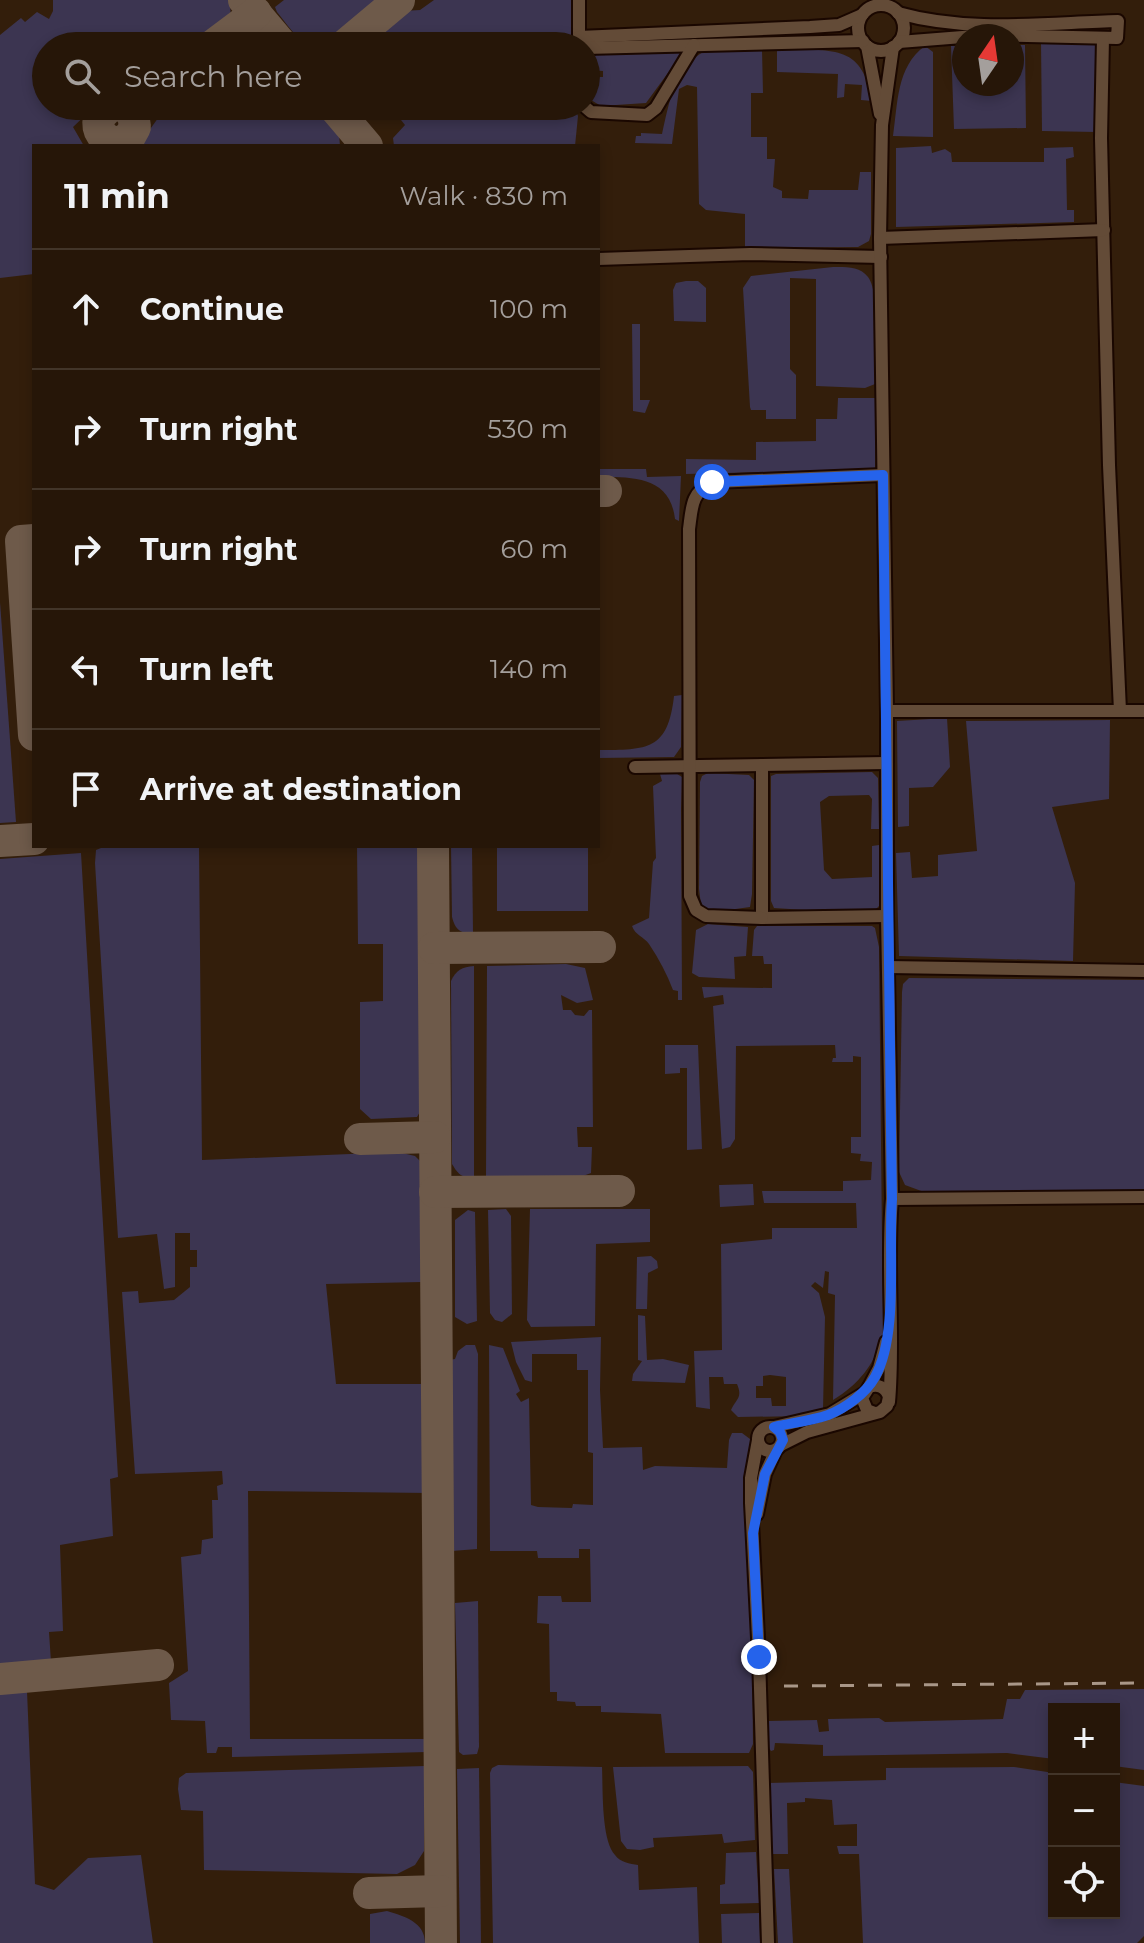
<!DOCTYPE html>
<meta charset="utf-8">
<style>
body{margin:0;font-family:Montserrat,sans-serif;background:#322316;color:#f1f3f6}
.controls{position:absolute;right:24px;bottom:24px;display:grid;overflow:hidden;border-radius:0px;box-shadow:0 4px 12px #0003}
.controls button{width:72px;height:72px;display:grid;place-items:center;padding:0;border:0;border-bottom:2px solid #423529;background:#261608;color:#f1f3f6;font:40px sans-serif}
.compass{position:absolute;left:952px;top:24px;width:72px;height:72px;border-radius:50%;background:#261608;box-shadow:0 4px 12px #0003;rotate:13deg}
.stop{position:absolute;width:24px;height:24px;margin:-18px;border:6px solid #2563eb;border-radius:50%;background:#fff}
.stop.end{background:#2563eb;border-color:#fff;box-shadow:0 2px 8px #0008}
.list{margin:0;padding:0;list-style:none}
h2{display:flex;justify-content:space-between;align-items:center;height:104px;margin:0;padding:0 32px;font-size:34px}
h2 small{font-size:26px;font-weight:400;color:#a49f9c}
.list li{display:grid;grid-template-columns:52px 1fr auto;gap:24px;align-items:center;box-sizing:border-box;height:120px;padding:0 32px;border-top:2px solid #423529}
.list b{display:block;font-size:30px;white-space:nowrap}
.list em{font-size:26px;font-style:normal;color:#a49f9c}
.icon{flex:none;width:44px;height:44px;fill:none;stroke:currentColor;stroke-width:2;stroke-linecap:round;stroke-linejoin:round}
.map{position:relative;flex:none;width:1144px;height:1943px;overflow:hidden}
.search{position:absolute;background:#261608;box-shadow:0 4px 12px #0003;left:32px;top:32px;width:568px;height:88px;display:flex;align-items:center;gap:20px;box-sizing:border-box;padding:0 28px;border-radius:44px;color:#a49f9c;font-size:30px}
.panel{position:absolute;background:#261608;box-shadow:0 4px 12px #0003;left:32px;top:144px;width:568px;height:704px;border-radius:0px}
.map>svg:first-child{display:block}
.green{fill:#3c3551;fill-rule:evenodd}
.lines{fill:none;stroke-linecap:round;stroke-linejoin:round}
.taxiway{stroke:#6e5a4a;stroke-width:32}
.minor-casing{stroke:#1a0700;stroke-width:16}
.minor{stroke:#634b37;stroke-width:12}
.rail{stroke:#a99788;stroke-width:3;stroke-dasharray:14 14;stroke-linecap:butt}
.route{stroke:#2563eb;stroke-width:10}
</style>
<div class="map">
<svg width="1144" height="1943" viewBox="0 0 1144 1943">
<rect width="100%" height="100%" fill="#331e0b"/>
<!-- green -->
<g class="green">
<path d="M53,0H233L230,4L231,19L196,46H46V106H95L73,127L84,146H34V274L0,278V35L21,18L25,22L37,12L49,19L53,11Z"/>
<path d="M284,0H379L321,44C299,47 290,27 277,12L275,7Z"/>
<path d="M434,0H571L572,46H366L403,11L420,10Z"/>
<path d="M1041,43H1096V132L1042,131Z"/>
<path d="M1012,45H1025L1026,128L954,129L951,46H964V84H1012Z"/>
<path d="M925,46L933,52V137L893,136C898,104 896,67 925,46Z"/>
<path d="M762,49L763,93H751V137H767V159H775L773,187L782,191V198L808,199L809,190H858L860,172H871V234L869,241L858,247L745,248V214L706,210L699,204L697,87L687,85L679,89L672,144L635,143L636,136H641V133L662,134C669,104 674,67 705,51C716,46 748,49 762,49Z"/>
<path d="M781,49C830,52 862,41 872,101L861,100L862,85L845,84L844,97L837,98L838,74L777,72V50Z"/>
<path d="M684,51L646,103L601,106L591,100L588,77H603V71L588,70L592,59L598,53Z"/>
<path d="M191,106H315L339,134L340,146H138L166,107L173,114L177,111L182,115L191,109Z"/>
<path d="M418,106H574L578,116L575,146H394L393,138L405,125L401,120Z"/>
<path d="M931,146L932,153L945,149L951,153L952,162H1044V148L1073,147L1074,157L1066,159L1067,210H1074V222L896,227V148Z"/>
<path d="M833,267C845,267 860,266 868,277C881,294 875,362 875,384L865,388L816,386V279L790,278V369L796,375V419H766V410H751L750,407L743,288L751,276Z"/>
<path d="M686,281H698L706,288V322L674,321L673,290L676,283Z"/>
<path d="M632,324H640V400H650L645,413L633,411Z"/>
<path d="M838,398H876L875,469L686,474V459L756,460V442L816,441V419H837Z"/>
<path d="M598,469H646L647,477L681,476L679,521L675,519C670,476 633,477 598,477Z"/>
<path d="M0,602L16,822L0,823Z"/>
<path d="M682,695L681,747L674,757L598,758V750C648,750 668,750 674,696Z"/>
<path d="M947,718L950,767L933,787L909,788V826L898,827L897,721Z"/>
<path d="M1110,720L1109,799L1052,807L1075,883L1073,961L899,956L896,853L910,852L912,878L938,876V855L977,851L966,721Z"/>
<path d="M674,772L682,777L681,809L682,1000H678V991L673,990C667,974 659,959 649,944C644,937 635,935 632,926L649,918L653,862L656,858L653,786L662,781L660,774Z"/>
<path d="M872,772L878,778L879,829H871L872,799L869,795L829,796L820,802L824,870L832,879L872,877V846L879,845V906L876,909L836,912L774,908L771,901V776L776,774Z"/>
<path d="M708,773L749,775L754,780L752,894L750,907L714,912L701,905L699,889L700,782L702,776Z"/>
<path d="M139,846H199L202,1160L398,1152L415,1156L423,1164L422,1282L326,1284L336,1384H423L424,1455L430,1457V1493L248,1491L250,1739H426L427,1752L232,1757V1747H218L216,1753H207L205,1721L171,1720L169,1683L188,1671L181,1557L201,1554L202,1540L213,1538L212,1500H218L217,1486L223,1484L222,1471L135,1474L122,1292L138,1291L139,1303L174,1300L190,1287V1267H197V1250H190V1233H175V1287L164,1289L157,1234L118,1238L95,863L96,850L101,848Z"/>
<path d="M357,846H420L422,1108L417,1117L371,1119L360,1109V1002L383,1001V944H358Z"/>
<path d="M451,846H472L473,933C460,934 455,929 452,917Z"/>
<rect x="497" y="846" width="91" height="65"/>
<path d="M81,853L118,1477L110,1479L113,1536L60,1545L63,1631L49,1632L51,1662L0,1665V859Z"/>
<path d="M708,924L748,927L746,956L734,957L735,979L699,977L692,973L696,930Z"/>
<path d="M757,926H872L875,928L879,947L883,1337C873,1366 859,1384 833,1400L835,1295L828,1293L829,1272L825,1271L823,1288L815,1282L811,1286L819,1293L825,1317L823,1410L805,1416L738,1417L731,1410C736,1399 743,1398 737,1384H724L723,1377H709L710,1409L696,1407L694,1351L722,1350L721,1244L772,1239V1228H857L856,1203H764L762,1191H843V1181L871,1180L872,1162L860,1161L861,1154L851,1153V1137H861V1057L853,1056V1062H832L833,1058H836L835,1045L736,1046L735,1139L730,1147L722,1149L713,1006L724,1004L723,995L704,998L702,987L772,988V964H764L763,956H752L754,930ZM770,1375L786,1377V1406H772L771,1398H756V1386H763V1376Z"/>
<path d="M566,964L585,968L593,1000L577,1003L561,995L563,1010H571L575,1015L584,1016L589,1010H592L593,1127H577L578,1147H592L591,1173L583,1176H486L487,966Z"/>
<path d="M474,966V1176C462,1179 458,1174 452,1164L451,981C456,970 462,967 474,966Z"/>
<path d="M909,978L1144,980V1191L924,1192L905,1185L899,1172L902,992L903,984Z"/>
<path d="M665,1045H698L702,1149L687,1150V1068H680V1073L665,1074Z"/>
<path d="M753,1184L754,1205L720,1207L719,1185Z"/>
<path d="M506,1209L511,1216L512,1314L502,1322L495,1320L490,1313L488,1210Z"/>
<path d="M530,1209H650V1242L596,1244L595,1326L531,1327L527,1320Z"/>
<path d="M468,1210L475,1212L477,1321L467,1324L455,1317V1220Z"/>
<path d="M651,1256L657,1261L658,1268L648,1273L647,1309H636L637,1257Z"/>
<path d="M638,1315L645,1316L647,1360L663,1359L689,1365L685,1383L632,1381L633,1374L642,1361L638,1360Z"/>
<path d="M601,1337L600,1390L603,1448L642,1447L643,1470L655,1466L727,1468L729,1440L732,1433H742L750,1439L753,1744L749,1753H665L661,1714L601,1712V1706H576L575,1702L557,1701V1692H550L549,1624L537,1623L538,1596H561L562,1602H591L590,1549H579V1558H538L537,1551H490L489,1345L503,1348L520,1391L516,1394L521,1402L529,1398L531,1505L538,1507L572,1508L573,1504L593,1505V1453L588,1452V1370H577V1354H532V1382L525,1380L516,1362L511,1342Z"/>
<path d="M466,1345H475L478,1354L477,1549L452,1551L449,1360L455,1359L458,1351Z"/>
<path d="M478,1601L479,1747L477,1754L463,1755L459,1752L455,1603Z"/>
<path d="M1144,1689V1770L1114,1766V1709H1054V1759L1007,1753L823,1756V1745L775,1743L774,1750L771,1751L769,1748V1721L817,1720L819,1732L829,1731L828,1719L879,1718L885,1722L1003,1719L1007,1699H1020L1025,1690Z"/>
<path d="M27,1691L35,1884L54,1890L88,1858L141,1855L153,1943H0V1692Z"/>
<path d="M498,1765L602,1767C603,1788 601,1840 615,1855C620,1862 630,1864 638,1865L639,1890L697,1887L699,1943H493L490,1773L492,1768Z"/>
<path d="M425,1766L424,1851L415,1865L397,1874L204,1870L203,1811L181,1810L178,1789L179,1778L186,1773Z"/>
<path d="M748,1766L753,1772L755,1840L724,1843L722,1834L653,1838L654,1847L640,1850L627,1849L621,1841L613,1767Z"/>
<path d="M1014,1767L1054,1773V1913H1114V1782L1144,1786V1936L1137,1943H863L859,1854H839L837,1846H857V1824L834,1825L832,1800L805,1798V1802L787,1803L788,1854H770L768,1783L886,1780V1768Z"/>
<path d="M479,1768L481,1943H460L457,1769Z"/>
<path d="M756,1852L759,1903L720,1904V1885L725,1884L726,1853Z"/>
<path d="M774,1869H789L793,1943H778Z"/>
<path d="M387,1911C404,1916 425,1922 425,1943H370V1914Z"/>
<path d="M759,1913L760,1943H722L721,1914Z"/>
</g>
<g class="lines">
<!-- taxiway -->
<g class="taxiway">
<path d="M244,0L283,46"/>
<path d="M212,46L256,13"/>
<path d="M344,46L399,0"/>
<path d="M110,106L99,117C96,131 103,140 117,143L129,138L135,127L133,114L124,106"/>
<path d="M333,106L367,146"/>
<path d="M598,491H606"/>
<path d="M34,540L21,541L34,735"/>
<path d="M0,841L34,839"/>
<path d="M433,846L441,1943"/>
<path d="M434,948L600,947"/>
<path d="M360,1139L435,1137"/>
<path d="M435,1192L619,1191"/>
<path d="M0,1679L158,1665"/>
<path d="M369,1893L440,1891"/>
</g>
<!-- minor casing -->
<g class="minor-casing">
<g id="minor">
<path d="M579,0V45"/>
<circle cx="881" cy="28" r="23"/>
<path d="M898,13C969,33 1044,23 1118,21L1117,38L988,35L899,42"/>
<path d="M579,37L810,27L839,25L862,15"/>
<path d="M1103,38L1101,138L1109,465L1120,711"/>
<path d="M867,46L880,114"/>
<path d="M586,48L863,41"/>
<path d="M584,106L591,112L647,115L656,108L694,45"/>
<path d="M880,238L1104,230"/>
<path d="M598,259L750,254L881,257"/>
<path d="M887,711H1144"/>
<path d="M762,765V918L887,916"/>
<path d="M635,767L886,763"/>
<path d="M762,918L706,916L696,910L690,896L689,529C692,507 691,493 712,482L883,475"/>
<path d="M888,967L1144,971"/>
<path d="M892,1199L1144,1197"/>
<path d="M869,1387L879,1368L886,1342"/>
<path d="M889,1402C895,1334 886,1267 892,1199L887,916V711L880,238L882,125L893,47"/>
<circle cx="770" cy="1439" r="12"/>
<path d="M774,1427L830,1414L863,1394"/>
<path d="M758,1440L751,1478V1503L759,1657L768,1943"/>
<path d="M781,1445L807,1432L880,1412L887,1406L889,1397C886,1387 878,1384 869,1387L862,1398L867,1410L875,1413"/>
<path d="M757,1514L765,1474L776,1450"/>
</g>
</g>
<!-- minor -->
<use href="#minor" class="minor"/>
<!-- rail -->
<path class="rail" d="M784,1686L1144,1683"/>
</g>
<g class="lines">
<!-- route -->
<path class="route" d="M712,482L883,475C887,717 888,958 892,1199C888,1250 899,1334 875,1377C866,1393 846,1408 828,1415C811,1421 791,1423 774,1427L780,1432L783,1440L765,1474L753,1533L759,1657"/>
</g>
</svg>
<div class="controls">
<button>+</button>
<button>−</button>
<button><svg class="icon" aria-label="locate" viewBox="0 0 24 24"><circle cx="12" cy="12" r="6"/><path d="M12 2v4M12 18v4M2 12h4M18 12h4"/></svg></button>
</div>
<svg class="compass" viewBox="-18 -18 36 36"><path d="M0-13l5 13h-10z" fill="#e53935"/><path d="M0 13l5-13h-10z" fill="#a49f9c"/></svg>
<div class="stop" style="left:712px;top:482px"></div>
<div class="stop end" style="left:759px;top:1657px"></div>
<div class="search"><svg class="icon" aria-label="search" viewBox="0 0 24 24"><circle cx="10" cy="10" r="6"/><path d="M15 15l6 6"/></svg>Search here</div>
<section class="panel">
<h2>11 min<small>Walk · 830 m</small></h2>
<ul class="list">
<li><svg class="icon" aria-label="ahead" viewBox="0 0 24 24"><path d="M12 20V5M6 11l6-6 6 6"/></svg><div><b>Continue</b></div><em>100 m</em></li>
<li><svg class="icon" aria-label="right" viewBox="0 0 24 24"><path d="M7 20v-9h11M14 6l5 5-5 5"/></svg><div><b>Turn right</b></div><em>530 m</em></li>
<li><svg class="icon" aria-label="right" viewBox="0 0 24 24"><path d="M7 20v-9h11M14 6l5 5-5 5"/></svg><div><b>Turn right</b></div><em>60 m</em></li>
<li><svg class="icon" aria-label="left" viewBox="0 0 24 24"><path d="M17 20v-9H6M10 6l-5 5 5 5"/></svg><div><b>Turn left</b></div><em>140 m</em></li>
<li><svg class="icon" aria-label="arrive" viewBox="0 0 24 24"><path d="M6 21V4h12l-3 4 3 4H6"/></svg><div><b>Arrive at destination</b></div></li>
</ul>
</section>
</div>
